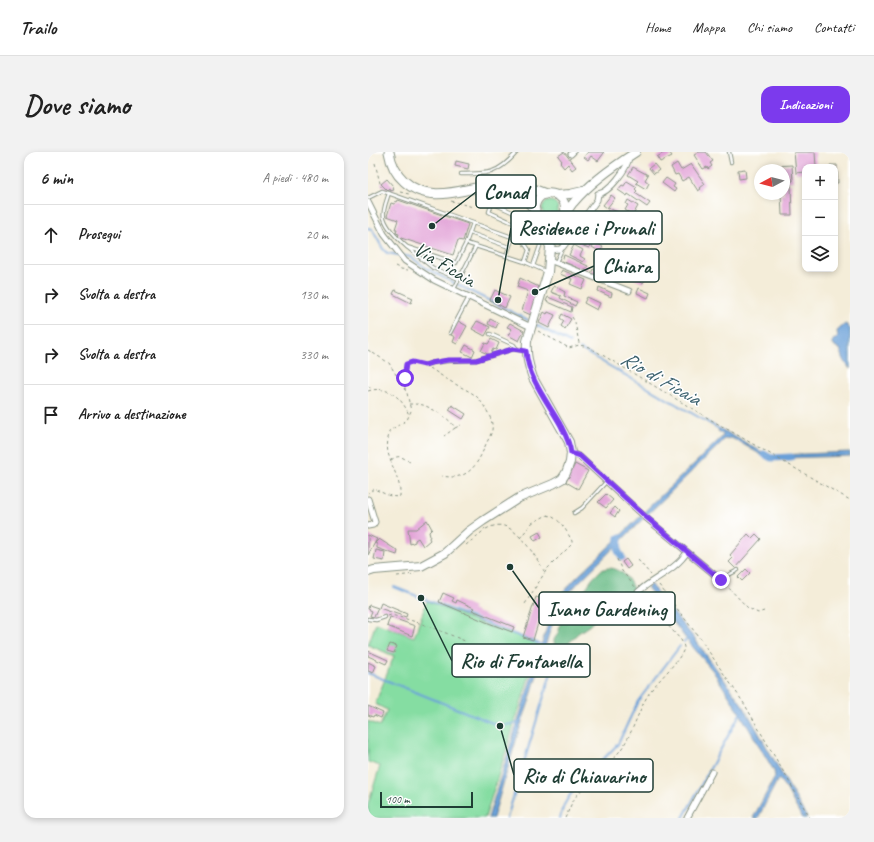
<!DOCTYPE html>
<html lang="it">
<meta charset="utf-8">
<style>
body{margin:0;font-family:Caveat,sans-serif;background:#f2f2f2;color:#222}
.controls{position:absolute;right:12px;top:12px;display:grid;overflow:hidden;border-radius:8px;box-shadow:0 2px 6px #0003}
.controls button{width:36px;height:36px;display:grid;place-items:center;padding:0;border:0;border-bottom:1px solid #e0e0e0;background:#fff;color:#222;font:20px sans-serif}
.compass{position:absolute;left:386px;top:12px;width:36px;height:36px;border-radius:50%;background:#fff;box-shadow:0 2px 6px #0003;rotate:263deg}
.scale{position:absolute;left:12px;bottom:10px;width:93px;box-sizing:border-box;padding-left:4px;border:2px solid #1f3d34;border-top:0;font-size:11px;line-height:14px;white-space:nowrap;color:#1f3d34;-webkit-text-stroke:3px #fff;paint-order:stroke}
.stop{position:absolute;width:12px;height:12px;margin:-9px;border:3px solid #7c3aed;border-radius:50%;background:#fff}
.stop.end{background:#7c3aed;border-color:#fff;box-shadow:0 1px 4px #0008}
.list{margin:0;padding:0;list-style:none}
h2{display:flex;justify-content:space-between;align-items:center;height:52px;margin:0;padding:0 16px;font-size:17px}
h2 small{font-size:13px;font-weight:400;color:#767676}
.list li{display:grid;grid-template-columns:26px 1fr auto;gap:12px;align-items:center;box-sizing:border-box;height:60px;padding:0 16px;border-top:1px solid #e0e0e0}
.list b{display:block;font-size:15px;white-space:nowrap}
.list em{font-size:13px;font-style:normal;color:#767676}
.icon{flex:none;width:22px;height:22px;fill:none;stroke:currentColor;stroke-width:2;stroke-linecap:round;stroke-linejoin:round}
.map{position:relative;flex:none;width:482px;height:666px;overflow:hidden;border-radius:12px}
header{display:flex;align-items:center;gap:24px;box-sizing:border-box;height:56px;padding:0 20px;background:#fff;border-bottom:1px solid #e0e0e0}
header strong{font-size:19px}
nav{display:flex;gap:22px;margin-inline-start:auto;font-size:14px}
.intro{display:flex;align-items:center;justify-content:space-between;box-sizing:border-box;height:96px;padding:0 24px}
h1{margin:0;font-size:28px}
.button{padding:10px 18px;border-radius:12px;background:#7c3aed;color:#fff;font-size:14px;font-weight:700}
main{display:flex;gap:24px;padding:0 24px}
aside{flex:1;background:#fff;border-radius:12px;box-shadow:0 2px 6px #0003}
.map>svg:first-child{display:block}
.green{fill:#85dda2;stroke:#528d6b}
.forest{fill:#6cbc88;stroke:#467c5e}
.water{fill:#6ba0d8;stroke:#456e86}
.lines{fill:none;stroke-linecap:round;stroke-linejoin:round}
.stream{stroke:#6ba0d8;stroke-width:2}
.canal{stroke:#6ba0d8;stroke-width:7}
.building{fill:#e2a3d7}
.lane-casing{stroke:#8a9586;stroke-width:4.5}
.street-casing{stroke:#8a9586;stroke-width:7}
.primary-casing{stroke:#8a9586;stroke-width:10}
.highway-casing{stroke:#8a9586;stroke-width:11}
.path{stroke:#8a9586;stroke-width:1;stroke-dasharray:3 3;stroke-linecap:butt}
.lane{stroke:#fff;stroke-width:2.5}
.street{stroke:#fff;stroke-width:5}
.primary{stroke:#fff;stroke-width:8}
.highway{stroke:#fff;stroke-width:9}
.route{stroke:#7c3aed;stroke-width:5}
.labels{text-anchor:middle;stroke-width:3;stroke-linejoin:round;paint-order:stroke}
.street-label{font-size:20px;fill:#1f3d34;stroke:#fff}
.water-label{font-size:21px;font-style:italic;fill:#3a606d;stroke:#fff}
.leader{fill:none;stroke:#1f3d34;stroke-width:1.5}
.callout-dot{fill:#1f3d34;stroke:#fff;stroke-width:1.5}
.callout{fill:#fff;stroke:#1f3d34;stroke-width:1.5}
.callout-label{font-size:21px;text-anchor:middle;font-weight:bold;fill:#1f3d34}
</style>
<header>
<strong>Trailo</strong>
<nav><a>Home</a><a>Mappa</a><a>Chi siamo</a><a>Contatti</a></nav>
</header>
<div class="intro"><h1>Dove siamo</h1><a class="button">Indicazioni</a></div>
<main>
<aside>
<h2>6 min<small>A piedi · 480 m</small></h2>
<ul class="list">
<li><svg class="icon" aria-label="ahead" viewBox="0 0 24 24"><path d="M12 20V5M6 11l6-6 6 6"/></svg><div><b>Prosegui</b></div><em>20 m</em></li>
<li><svg class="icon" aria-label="right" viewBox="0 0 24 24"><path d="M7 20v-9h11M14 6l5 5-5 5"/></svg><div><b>Svolta a destra</b></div><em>130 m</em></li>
<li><svg class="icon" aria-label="right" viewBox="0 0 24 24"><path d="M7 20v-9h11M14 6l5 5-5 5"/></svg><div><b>Svolta a destra</b></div><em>330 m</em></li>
<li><svg class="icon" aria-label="arrive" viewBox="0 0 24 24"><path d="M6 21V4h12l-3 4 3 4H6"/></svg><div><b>Arrivo a destinazione</b></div></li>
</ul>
</aside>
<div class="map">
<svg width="482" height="666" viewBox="0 0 482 666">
<rect width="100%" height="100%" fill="#fff"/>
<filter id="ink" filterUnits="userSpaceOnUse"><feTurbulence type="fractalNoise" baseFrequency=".025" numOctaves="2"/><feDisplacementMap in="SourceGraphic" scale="8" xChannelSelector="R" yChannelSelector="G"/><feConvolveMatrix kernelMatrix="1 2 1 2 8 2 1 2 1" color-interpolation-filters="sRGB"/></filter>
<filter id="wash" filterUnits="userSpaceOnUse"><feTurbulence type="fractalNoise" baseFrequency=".012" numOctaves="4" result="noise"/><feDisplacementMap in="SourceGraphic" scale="16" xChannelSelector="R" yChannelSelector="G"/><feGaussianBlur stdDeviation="0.9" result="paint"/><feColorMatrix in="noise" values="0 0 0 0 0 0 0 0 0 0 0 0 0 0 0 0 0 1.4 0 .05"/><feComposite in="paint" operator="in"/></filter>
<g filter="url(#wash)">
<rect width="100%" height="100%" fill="#f4edd9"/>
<!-- green -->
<g class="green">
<circle cx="182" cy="57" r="8"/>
<path d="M59,449L120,474L169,490L168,503L117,666H0V652L12,614L0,610V569L12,574L19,558L7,552L26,504L0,493L8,471L46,485Z"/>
</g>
<!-- forest -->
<path class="forest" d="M240,416C254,416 262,427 266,440L261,442L255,449L235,460L222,473L209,482L201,491L190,499L187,498L186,488L191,479L193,465L201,458L206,449L215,440L225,426L233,418Z"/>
<!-- water -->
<g class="water">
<path d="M477,172L479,173L482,177V217L476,208L472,197L465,193V188L470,186L469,179Z"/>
<path d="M351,276L407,307C391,305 378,292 363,286L357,287L279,363L276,360L354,285L355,282L350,279Z"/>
<path d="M482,300V304L416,306L411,303Z"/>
<path d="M273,364L276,366L210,431L199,443L191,456L182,478L161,550L151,578L125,666H120L183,462L190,446L207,427Z"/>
<path d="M282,432L326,486L376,555L439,666H434L419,638L411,627L409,629L390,666H385L407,625L406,619L370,558L345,519L319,488L279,435Z"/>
</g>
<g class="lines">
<!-- stream -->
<g class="stream">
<path d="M0,76L4,77L15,97L19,101L43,105L58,116L78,127L160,168"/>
<path d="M168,173L202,191"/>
<path d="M212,197L353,278"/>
<path d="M26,435L174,493"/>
<path d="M316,490L319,488"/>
<path d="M0,521L132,574L150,571"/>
<path d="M139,666L189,501"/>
<path d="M192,666L196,653L202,643L216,627L250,592L270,549L312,494"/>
<path d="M315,666L372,562"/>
</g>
<!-- canal -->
<g class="canal">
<path d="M396,302L403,306L423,305"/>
<path d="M251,386L250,399L254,405"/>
</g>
</g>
<g id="blocks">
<!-- building -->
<g class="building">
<path d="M196,0L208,15L204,18L200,12L196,16L192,11L194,9L190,4Z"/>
<path d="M220,0H235L236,1L230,9L223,4L220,8L216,5Z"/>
<path d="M297,0H301L304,4L292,10L289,5Z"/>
<path d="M331,0H338L345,9L342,11L344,14L340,17L339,15L335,17L326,3Z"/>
<path d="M426,0H447L448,15H437V20L428,21Z"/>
<path d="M88,9L101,12L100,17L87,14Z"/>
<path d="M309,11L313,18L323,12L337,32L332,36L333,37L330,39L321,25L314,29L310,22L307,23L303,15Z"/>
<path d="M286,12L291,18L286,22L281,16Z"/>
<path d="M424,13L425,29L416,30V18H405V14Z"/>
<path d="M462,13H469L470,31H467V15H462Z"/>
<path d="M265,15L280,23L277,28L281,31L278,37L268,31L270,29L260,23Z"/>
<path d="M377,17L378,26L371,27L370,18Z"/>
<path d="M298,26L307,32L305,35L308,37L306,40L294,31Z"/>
<path d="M19,27L25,34L26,38L22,39L21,36L19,38L13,32Z"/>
<path d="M259,29L269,35L267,37L269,39L267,41L282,51L279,55L260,42L259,44L250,38L254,33L256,34Z"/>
<path d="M416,32H423L424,63H414L413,42H416Z"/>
<path d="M243,43L247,46L239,56L235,53Z"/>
<path d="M30,48L100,72L95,89L90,88L85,103L30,85L31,82L28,81L29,77H27L30,68L19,64L23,51L26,52L27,49L29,50Z"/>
<path d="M260,48L270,54L265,63L257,58L260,53L258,52Z"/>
<path d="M241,56L249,60L247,65L254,68L252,73L236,66Z"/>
<path d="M213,84L224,87L221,96L210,92Z"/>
<path d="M227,90L235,95L232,100L224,95Z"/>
<path d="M206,93L215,98L212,104L217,107L215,110L201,103Z"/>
<path d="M196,103L220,114L217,119L194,109Z"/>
<path d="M259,115L279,124L275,131L256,122Z"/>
<path d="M225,117L237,121L235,126L223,122Z"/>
<path d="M194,118L218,128L214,137L202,132L204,127L192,122Z"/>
<path d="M152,126L173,136L163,163L154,159L160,139L149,135Z"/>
<path d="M186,134L197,140L196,144L209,150L207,154L192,146L193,144L183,140Z"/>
<path d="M231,135L244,141L243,145L230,139Z"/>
<path d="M271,136L282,141L280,146L269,141Z"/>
<path d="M27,138L45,146L43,151L25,142Z"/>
<path d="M127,138L142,145L137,156L122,148Z"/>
<path d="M180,145L204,155L203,160L178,149Z"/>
<path d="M219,145L232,151L229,158L216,151Z"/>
<path d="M176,160L179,162L180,160L187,163L181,176L171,171Z"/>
<path d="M194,162L203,167L197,177L193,174L196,169L192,166Z"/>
<path d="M122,167L130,171L128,176L120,172Z"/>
<path d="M90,169L99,174L89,192L85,190L87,185L83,183Z"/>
<path d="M109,169L122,175L117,184L104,177Z"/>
<path d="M142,171L156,179L151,189L140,183L144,177L139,175Z"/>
<path d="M123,187L131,191L128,198L125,197L122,203L113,199L117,191L120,192Z"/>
<path d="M98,193L107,198L104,205L94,200Z"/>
<path d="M84,253L98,262L95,267L81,258Z"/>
<path d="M207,312L220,319L210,337L198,330Z"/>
<path d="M238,342L245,348L238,356L230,350Z"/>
<path d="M247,355L251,359L247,365L242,361Z"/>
<path d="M59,368L64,377L61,380L62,384L61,386L62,388L55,394L50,386L47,388V390L42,392L40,377H48Z"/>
<path d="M171,380L174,385L167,389L164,384Z"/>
<path d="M380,382L384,386L388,382L393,387L367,416L361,410L365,406L362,403Z"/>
<path d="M0,383L9,387L0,403Z"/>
<path d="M11,387L30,399L29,403L9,396V392L7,391Z"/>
<path d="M8,398L17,400L16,409L6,407Z"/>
<path d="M258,407L263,414L259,417L254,410Z"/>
<path d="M378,417L382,421L374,429L370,425Z"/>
<path d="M75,441L86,446L84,449L88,451L89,448L106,456L104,458L146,475L144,480L118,470L71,450Z"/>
<path d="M168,445L177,448L165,488L155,485Z"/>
<path d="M13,451L39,462L38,465L11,456Z"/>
<path d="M1,453L10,456L6,465L2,464L4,459L0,457Z"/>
<path d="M22,465L47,474L44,484L19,474Z"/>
<path d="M22,492L29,494L26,501L19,499Z"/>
<path d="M0,499L20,508L18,512L0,504Z"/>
<path d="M0,510L8,514L5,521L0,519Z"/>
<path d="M0,554L15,561L13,566L6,563L5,565L0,563Z"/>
</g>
</g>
</g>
<g filter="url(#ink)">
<use href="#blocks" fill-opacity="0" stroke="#8a9586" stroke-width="1"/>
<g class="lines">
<!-- lane casing -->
<g class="lane-casing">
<g id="lane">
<path d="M361,0L363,10"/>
<path d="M93,22C121,22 130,22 149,0"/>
<path d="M21,41C19,48 14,58 16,66C19,76 31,88 39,95"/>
<path d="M0,46L14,39L20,41L105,71"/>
<path d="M163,79L121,60L124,51L144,60L167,83L172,90V94L165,114"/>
<path d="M102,81L141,95"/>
<path d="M98,91L157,110"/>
<path d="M138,104L145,85"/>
<path d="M188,110L194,97"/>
<path d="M91,127L65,116L39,95L88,111L98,91L105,71L155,89L161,98L157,110L179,120"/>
<path d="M86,137L108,94"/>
<path d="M82,181L101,145"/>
<path d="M122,182L146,193L149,197"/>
<path d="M57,213L63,211L80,209L108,208L145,197L158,199"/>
<path d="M206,361L214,356L238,330"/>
<path d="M353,427L370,418"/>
<path d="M0,467L8,468L17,465"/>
</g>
</g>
<!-- street casing -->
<g class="street-casing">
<g id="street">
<path d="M203,2L205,0"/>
<path d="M230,42C241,41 260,16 261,5"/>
<path d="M0,50L16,82L37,109L66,128L163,175"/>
<path d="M182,98L192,97L195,95L229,48L230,42"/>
<path d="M181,108L261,139"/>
<path d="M203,301L212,305L277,365L353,428"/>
<path d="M0,347L7,370L5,373L0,374"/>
<path d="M270,440C285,426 308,418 319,400"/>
<path d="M319,666L344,620"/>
</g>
</g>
<!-- primary casing -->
<g class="primary-casing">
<g id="primary">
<path d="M189,43L202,42L215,39"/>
<path d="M197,60C200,39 171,34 167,54C165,66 178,76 189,71C195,68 201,55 206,50C223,30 246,14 268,0"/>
<path d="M173,69L182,95"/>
<path d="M0,420L6,418L53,414L77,401L101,379L115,369L151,346L185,332L194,327L198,321L202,310L203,301L201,290L165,226C160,213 158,202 159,189L180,120L182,95L189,71"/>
</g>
</g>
<!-- highway casing -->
<g class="highway-casing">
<g id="highway">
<path d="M21,0C23,12 27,21 36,29C65,56 103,32 136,32C151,31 165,37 178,42"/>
<path d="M139,36L154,42L167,58"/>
</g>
</g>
<!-- path -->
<g class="path">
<path d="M7,11L13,35"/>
<path d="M32,40L41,42"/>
<path d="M83,49L105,55"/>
<path d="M27,114L33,117L40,118"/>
<path d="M204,165L207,170L211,191"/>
<path d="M170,179L201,196L211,193L221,195L345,269L482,348"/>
<path d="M0,198L21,211L39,241L43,259L39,268L21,279C20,288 18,296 21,304C25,318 33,329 32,344C24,347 14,340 6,337L0,341"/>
<path d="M62,216C71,222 81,229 91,234C98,238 106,241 111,247C117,255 126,268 124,278C123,283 120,288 118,292C109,314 100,329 74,324"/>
<path d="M0,234L4,237"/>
<path d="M37,238V219L38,212L44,210L53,212"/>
<path d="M0,239C19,233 34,245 41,263"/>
<path d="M41,252C46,252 51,252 55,253C64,256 83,267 87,276L76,284"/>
<path d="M87,276L93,273"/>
<path d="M23,308C31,302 34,305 42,310"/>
<path d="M118,377C124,374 130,372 136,374C151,378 169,406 176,419"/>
<path d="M152,386L164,371L179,363C192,366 198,378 204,389V392L179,417L157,452"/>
<path d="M98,393L114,380L117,376"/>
<path d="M249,407L254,419L267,435"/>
<path d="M270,408L283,423"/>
<path d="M29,424L47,422"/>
<path d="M357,432L380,456L390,461L396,459"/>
<path d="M291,433L333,488L377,553L442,666"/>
<path d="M20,464L23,463C49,469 74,479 99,490"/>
<path d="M197,666C200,661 202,654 205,649C217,630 237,617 251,600C266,581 270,556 284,537C290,529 315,505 316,496C316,493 314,490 313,488L288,460L271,446"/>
</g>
<!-- lane -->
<use href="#lane" class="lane"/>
<!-- street -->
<use href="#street" class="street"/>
<!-- primary -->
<use href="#primary" class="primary"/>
<!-- highway -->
<use href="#highway" class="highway"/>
</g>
</g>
<g class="lines" filter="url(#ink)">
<!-- route -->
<path class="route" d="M37,226V219L38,212L44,210L57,213L63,211L80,208H108L145,197L158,199C160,226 179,249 192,272C197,282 202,291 203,301L212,304L277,364L353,428"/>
</g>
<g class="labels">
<!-- street labels -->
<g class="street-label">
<text transform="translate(77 112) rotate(31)" y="7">Via Ficaia</text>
</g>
<!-- water labels -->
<g class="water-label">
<text transform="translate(293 226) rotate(30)" y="7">Rio di Ficaia</text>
</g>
</g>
<!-- callouts -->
<path class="leader" d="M64 74L108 40M130 148L143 76M167 140L226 114M142 415L171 456M53 446L84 509M132 574L146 623"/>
<g class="callout-dot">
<circle cx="64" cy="74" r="4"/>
<circle cx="130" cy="148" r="4"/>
<circle cx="167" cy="140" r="4"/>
<circle cx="142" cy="415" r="4"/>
<circle cx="53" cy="446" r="4"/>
<circle cx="132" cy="574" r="4"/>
</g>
<g class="callout">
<rect x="108" y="23" width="60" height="33" rx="4"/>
<rect x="143" y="59" width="151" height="33" rx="4"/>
<rect x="226" y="97" width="65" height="33" rx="4"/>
<rect x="171" y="440" width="136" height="33" rx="4"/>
<rect x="84" y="492" width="138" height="33" rx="4"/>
<rect x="146" y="607" width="139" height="33" rx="4"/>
</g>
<g class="callout-label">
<text x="138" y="47">Conad</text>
<text x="218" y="83">Residence i Prunali</text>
<text x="259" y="121">Chiara</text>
<text x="239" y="464">Ivano Gardening</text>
<text x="153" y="516">Rio di Fontanella</text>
<text x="216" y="631">Rio di Chiavarino</text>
</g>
</svg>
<div class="controls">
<button>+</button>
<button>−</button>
<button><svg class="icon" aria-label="layers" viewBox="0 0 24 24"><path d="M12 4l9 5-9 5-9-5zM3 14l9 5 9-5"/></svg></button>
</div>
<svg class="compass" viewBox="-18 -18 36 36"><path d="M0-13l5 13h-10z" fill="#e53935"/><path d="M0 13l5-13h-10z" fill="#767676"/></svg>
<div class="scale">100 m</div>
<div class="stop" style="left:37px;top:226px"></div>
<div class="stop end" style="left:353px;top:428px"></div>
</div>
</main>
